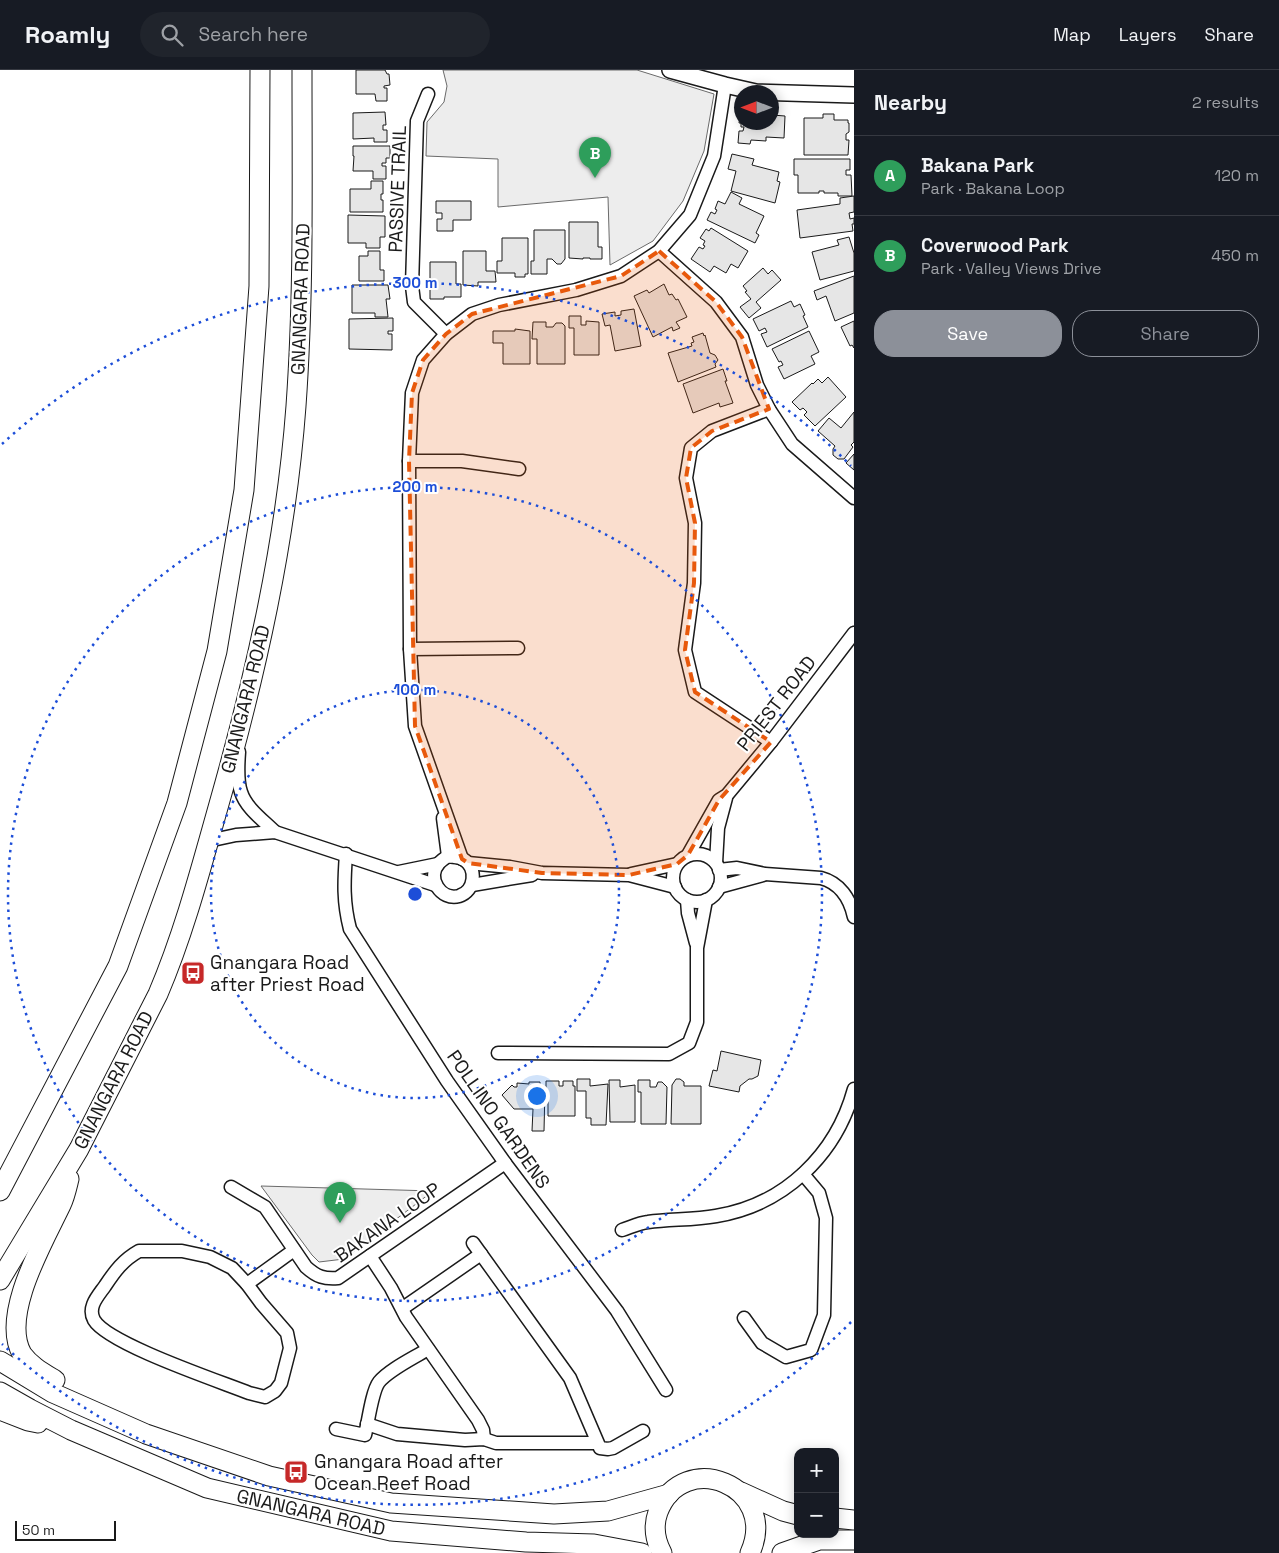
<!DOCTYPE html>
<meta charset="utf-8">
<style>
body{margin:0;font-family:"Space Grotesk",sans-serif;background:#20242c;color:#f1f3f6}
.controls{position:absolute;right:15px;bottom:15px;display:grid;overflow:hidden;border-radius:10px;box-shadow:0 2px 12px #0003}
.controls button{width:45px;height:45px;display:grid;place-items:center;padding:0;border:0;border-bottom:1px solid #363941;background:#171b24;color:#f1f3f6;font:25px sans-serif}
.compass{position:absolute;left:734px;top:15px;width:45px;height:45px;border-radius:50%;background:#171b24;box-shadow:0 2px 12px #0003;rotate:270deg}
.scale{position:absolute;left:15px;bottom:12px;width:101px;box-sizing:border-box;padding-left:5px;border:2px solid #1a1a1a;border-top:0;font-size:14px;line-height:18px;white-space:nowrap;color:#1a1a1a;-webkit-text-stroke:4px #fff;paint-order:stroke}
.you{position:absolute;left:536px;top:1025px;width:18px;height:18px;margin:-12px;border:4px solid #fff;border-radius:50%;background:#1a73e8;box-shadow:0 0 0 8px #1a73e833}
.badge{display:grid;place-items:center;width:32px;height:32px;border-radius:50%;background:#8c9099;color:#fff;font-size:16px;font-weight:700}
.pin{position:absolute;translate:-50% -41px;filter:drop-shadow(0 1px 2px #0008)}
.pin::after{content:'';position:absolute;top:26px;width:18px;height:15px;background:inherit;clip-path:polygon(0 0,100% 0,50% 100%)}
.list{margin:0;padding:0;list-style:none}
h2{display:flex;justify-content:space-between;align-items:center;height:65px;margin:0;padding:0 20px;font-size:21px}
h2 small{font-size:16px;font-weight:400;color:#9ea1a6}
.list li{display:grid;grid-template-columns:32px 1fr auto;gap:15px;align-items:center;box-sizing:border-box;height:80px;padding:0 20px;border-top:1px solid #363941}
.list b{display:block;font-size:19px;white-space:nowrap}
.list p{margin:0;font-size:16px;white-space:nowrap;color:#9ea1a6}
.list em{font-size:16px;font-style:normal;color:#9ea1a6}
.actions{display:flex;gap:10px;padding:15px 20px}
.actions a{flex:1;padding:11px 0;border:1px solid #8c9099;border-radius:20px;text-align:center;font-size:18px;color:#8c9099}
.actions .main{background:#8c9099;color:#fff}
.icon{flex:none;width:28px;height:28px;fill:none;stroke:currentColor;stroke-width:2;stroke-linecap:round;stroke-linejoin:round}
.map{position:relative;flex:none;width:854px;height:1483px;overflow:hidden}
header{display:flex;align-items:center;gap:30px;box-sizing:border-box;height:70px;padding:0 25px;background:#171b24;border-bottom:1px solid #363941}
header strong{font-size:24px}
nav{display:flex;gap:28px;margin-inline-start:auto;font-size:18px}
.search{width:350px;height:45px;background:#20242c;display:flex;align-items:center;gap:12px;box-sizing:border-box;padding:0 18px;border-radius:28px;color:#9ea1a6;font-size:19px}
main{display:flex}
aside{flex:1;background:#171b24}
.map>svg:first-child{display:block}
.built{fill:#ededed;stroke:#6a6a6a}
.building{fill:#e6e6e6;stroke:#1a1a1a}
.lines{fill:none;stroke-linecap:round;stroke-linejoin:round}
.minor-casing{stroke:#1a1a1a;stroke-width:15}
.tertiary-casing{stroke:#1a1a1a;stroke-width:18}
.primary-casing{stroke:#1a1a1a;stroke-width:21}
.minor{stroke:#fff;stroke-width:12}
.tertiary{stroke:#fff;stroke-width:15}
.primary{stroke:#fff;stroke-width:19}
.marked{fill:#e8590c;fill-opacity:0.2;stroke:#e8590c;stroke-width:4;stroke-dasharray:10 6;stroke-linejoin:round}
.ring{fill:none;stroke:#1d4ed8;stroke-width:2.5;stroke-dasharray:2.5 5}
.labels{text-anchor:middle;stroke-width:4;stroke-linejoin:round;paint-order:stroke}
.street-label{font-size:19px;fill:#1a1a1a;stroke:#fff}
.poi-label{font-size:19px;fill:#1a1a1a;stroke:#fff;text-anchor:start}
.centre{fill:#1d4ed8;stroke:#fff;stroke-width:2.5}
.ring-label{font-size:15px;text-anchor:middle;font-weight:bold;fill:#1d4ed8;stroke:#fff;stroke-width:4;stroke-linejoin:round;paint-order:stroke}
</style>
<header>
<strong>Roamly</strong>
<div class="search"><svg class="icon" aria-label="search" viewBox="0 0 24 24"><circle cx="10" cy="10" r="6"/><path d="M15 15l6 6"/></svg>Search here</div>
<nav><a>Map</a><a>Layers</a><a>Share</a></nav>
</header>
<main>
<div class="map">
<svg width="854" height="1483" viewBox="0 0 854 1483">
<rect width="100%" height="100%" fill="#fff"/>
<!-- built -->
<g class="built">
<path d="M443,0H637L714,24L704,81L683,131L653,171L610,195L608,127L498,137V89L426,86L427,52L444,32L447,16Z"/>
<path d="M261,1116L433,1121L344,1189L319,1192L312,1185Z"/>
</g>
<!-- building -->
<g class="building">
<path d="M356,0H385L387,4H389L390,15L384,16V18H387V31H376L375,24H356Z"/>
<path d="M385,42L386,55H383V60H387V72H374V68L353,69V43Z"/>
<path d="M823,44H834V50H848V53H849V62L846,64V70H849L848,85H804V48H823Z"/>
<path d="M772,45L785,46L784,68L766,67V71L751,70L750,74L738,73L739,61H743L744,57H741V53H739L740,46H742V52H772Z"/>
<path d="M353,76H390V88H386V93H382V96H386V109H373V101H353L354,86H353Z"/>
<path d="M732,84L754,89L752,95L779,102L777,111L780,112L775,133L731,121L736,101L728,99Z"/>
<path d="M794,89H850V100H846V105H851L852,126H838V123H824V121H819V123H798V105H794Z"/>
<path d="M371,111H383V124H381V130H383V142H350V119H371Z"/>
<path d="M731,122L742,128L739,134L764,146L756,163L759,165L755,173L707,150L711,142L715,144L717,140L715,139L718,131L725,134Z"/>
<path d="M854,126V142L849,143L850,149L854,148V154H852L853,161L800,168L797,140L840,134V128Z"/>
<path d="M436,131H471V150H453V161H437V149H442V143H436Z"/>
<path d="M348,145L385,146V167H380V178H366V173H348Z"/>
<path d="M569,152H598V177H602V189H590V188H583V189L569,188Z"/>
<path d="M711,158L748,181L738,198L731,194L726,203L714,196L710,202L691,189L699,177L703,179L705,176L703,175L705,171L700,168L706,159L709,161Z"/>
<path d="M534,160H565V189L561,194H557L552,189H547V204H531V191H534Z"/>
<path d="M849,167L854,183V201L820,210L812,182L839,175L837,170Z"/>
<path d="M502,168H528V204H525V207H515V203H497V191H502Z"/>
<path d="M368,181H380V200H384V211H359V186H368Z"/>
<path d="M463,181H486V201H495L496,212H478V216L463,215Z"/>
<path d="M430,192H456V214H461V227H444V229H430Z"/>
<path d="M763,198L768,204L772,200L781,210L756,232L761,238L749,248L740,237L751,229L745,222L747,221L743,216Z"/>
<path d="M854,206V243L835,251L826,226L817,230L814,221Z"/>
<path d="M664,214L669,225L672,224L676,230L678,229L687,247L676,252L680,258L673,261L672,257L653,267L634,226L647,220L649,223Z"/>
<path d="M352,215H388L390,229H386L388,247H375V243H352Z"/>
<path d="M791,231L794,237L800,234L805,245L803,246L808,257L767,277L761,264L767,262L765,258L759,261L753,249Z"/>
<path d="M634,239L641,276L615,281L610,255L605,256L602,244L615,242V246L621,245V241Z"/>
<path d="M569,246H581V255H586V251L599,252V285H574V258H569Z"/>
<path d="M393,248V261H388V264H392V280L349,279V249Z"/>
<path d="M854,251V278L852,275L850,276L841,257Z"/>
<path d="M533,252H546V257H553L556,253H562L565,256V294H537V269H532Z"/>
<path d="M515,259L530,261V294H503V273H493V261H515Z"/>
<path d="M809,261L819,282L811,286L815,294L784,309L778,297L783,295L781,291L779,292L772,279Z"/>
<path d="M703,263L704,266L705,265L710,283L715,285L718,290L715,294L716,297L678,312L668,283L692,276L691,273L694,272L692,267Z"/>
<path d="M723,299L727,311H725L733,333L720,337L719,333L693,343L683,314Z"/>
<path d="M828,307L846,327L815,356L804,345L807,342L803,338L800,340L792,332L812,313L813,314L818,309L822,313Z"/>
<path d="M854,342V372L851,375L853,377L844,389H838L833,385V379L835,376L818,361L829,348L841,358Z"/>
<path d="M854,384V400L846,393Z"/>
<path d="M721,981L761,990L758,1006L752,1009H749L740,1016L739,1022L709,1016L713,1000L717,1001Z"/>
<path d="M577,1009H590V1016L608,1014L606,1055H591V1048H586V1021H577Z"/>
<path d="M676,1009H680L684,1012V1016H701V1054H671L672,1015Z"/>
<path d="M609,1010H620V1017L635,1015V1052H610Z"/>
<path d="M638,1010H650V1017H656L658,1012H662L667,1017L666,1054H641V1022H638Z"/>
<path d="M546,1011H559V1016H563V1011H573V1016H575V1046H548V1023H546Z"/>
<path d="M529,1012H540V1017H545L544,1061H532L533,1039H514L502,1025L512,1015L514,1017H517V1013L529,1014Z"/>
</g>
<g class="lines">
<!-- minor casing -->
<g class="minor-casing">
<g id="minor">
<path d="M428,24L417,51L412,216L414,232L446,264"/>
<path d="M659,181L716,232L742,267L757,315L769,339L792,374L854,428"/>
<path d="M769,339L712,361L691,378L686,408L695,453L694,513L685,580L695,622L771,672"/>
<path d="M409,391H462L519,399"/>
<path d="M410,579L518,578"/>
<path d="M239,682C238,695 237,711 241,722C246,738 263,750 275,762"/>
<path d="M443,748L448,786"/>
<path d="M208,771L236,765L275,762L435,815"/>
<path d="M346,784C344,812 343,832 350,859L447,1011L505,1093L617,1241L666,1320"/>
<circle cx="697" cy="808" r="24"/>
<path d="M688,785L719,730L727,725L771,672L854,563"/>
<path d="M448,786C453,787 459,787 463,789C478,798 475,821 459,826C441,831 426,808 439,793C441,791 445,788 448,786Z"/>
<path d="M462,789L415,656L410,579L409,391L412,323L423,290L446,264L472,244L499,235L576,220L621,206L659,181L690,145L714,86L725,15"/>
<path d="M468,793L510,797L542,803L629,805L675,817"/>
<path d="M716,793L718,758L726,728"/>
<path d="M719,800L737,798L765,804L821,808C840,813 850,829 854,847"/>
<path d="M399,802L438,794"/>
<path d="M631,804L677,794"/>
<path d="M472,815L532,805"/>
<path d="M719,817L763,805"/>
<path d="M687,830L688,843L696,873"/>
<path d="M498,983L669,984L689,973L697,952V878L706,830"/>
<path d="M231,1117L265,1137L306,1197C317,1207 324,1209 338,1208L505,1093"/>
<path d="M622,1160C631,1157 639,1153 648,1152C670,1149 694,1150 716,1146C784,1135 836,1085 854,1019"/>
<path d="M473,1173L570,1308L600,1378L608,1379L613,1378L643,1361"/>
<path d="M139,1181H182L210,1187L232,1198L247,1214L261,1233L287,1263L290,1278L281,1313L275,1321L265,1327L249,1323C219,1311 108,1274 94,1250C87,1237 98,1226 105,1216C115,1201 123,1190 139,1181Z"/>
<path d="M370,1186L391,1218L406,1247L478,1350L483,1360L484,1369"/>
<path d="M247,1214L294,1180"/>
<path d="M403,1238L481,1184"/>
<path d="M744,1248L762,1273L786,1287L811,1280L824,1245L826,1148L819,1123L803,1104"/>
<path d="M367,1354L397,1364L465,1370L484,1369L496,1373H597"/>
<path d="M336,1359L365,1365C368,1353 372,1321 379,1312C390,1299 414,1288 428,1279"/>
</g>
</g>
<!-- tertiary casing -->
<g class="tertiary-casing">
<path id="tertiary" d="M670,0L725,15L756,22L854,25"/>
</g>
<!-- primary casing -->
<g class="primary-casing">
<g id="primary">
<path d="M0,1121L118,896L177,733L217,581L244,420L259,216L260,0"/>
<path d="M0,1210L79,1079L158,924C184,863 201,798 219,734C256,604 286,471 296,336C304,224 302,112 302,0"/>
<path d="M0,1291L53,1323L146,1364L269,1406L391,1433L554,1444L608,1441L669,1424"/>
<path d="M55,1310C42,1302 31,1296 22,1284C0,1245 44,1171 61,1135C65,1127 67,1117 69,1109"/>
<path d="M0,1322L30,1339L71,1360L207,1418L391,1461L526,1472L594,1474L642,1483"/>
<path d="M0,1340L28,1351L38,1353"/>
<path d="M741,1422L783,1441L798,1445"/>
<path d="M835,1448L854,1450"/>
<path d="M662,1483C655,1470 653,1456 658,1442C683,1377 780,1416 750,1483"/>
<path d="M782,1483L819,1470H854"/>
</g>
</g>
<!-- minor -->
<use href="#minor" class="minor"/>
<!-- tertiary -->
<use href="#tertiary" class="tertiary"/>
<!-- primary -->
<use href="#primary" class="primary"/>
</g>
<!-- marked area -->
<path class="marked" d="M659,181L716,232L742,267L769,339L712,361L691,378L686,408L695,453L694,513L685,580L695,622L771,672L719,730L688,785L677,794L629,805L542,803L468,793L462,789L415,656L409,391L412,323L423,290L446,264L472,244L621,206Z"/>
<!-- distance rings -->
<g class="ring">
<circle cx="415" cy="824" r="204"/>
<circle cx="415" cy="824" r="407"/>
<path d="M851 1252A611 611 0 0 1 2 1274M2 374A611 611 0 0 1 851 396"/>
</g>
<!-- icons -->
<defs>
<g id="bus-square" transform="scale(1.25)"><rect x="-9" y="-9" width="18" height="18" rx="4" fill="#c62828" stroke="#fff"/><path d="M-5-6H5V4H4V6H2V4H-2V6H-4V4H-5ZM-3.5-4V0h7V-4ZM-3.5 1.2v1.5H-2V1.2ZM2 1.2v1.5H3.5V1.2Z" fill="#fff"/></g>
</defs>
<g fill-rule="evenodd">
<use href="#bus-square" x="193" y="903"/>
<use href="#bus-square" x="296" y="1402"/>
</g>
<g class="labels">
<!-- street labels -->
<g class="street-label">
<text transform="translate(397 119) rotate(-88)" y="7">PASSIVE TRAIL</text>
<text transform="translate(300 229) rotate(-88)" y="7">GNANGARA ROAD</text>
<text transform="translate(245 629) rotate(-76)" y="7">GNANGARA ROAD</text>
<text transform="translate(776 633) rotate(-52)" y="7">PRIEST ROAD</text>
<text transform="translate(113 1010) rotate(-63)" y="7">GNANGARA ROAD</text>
<text transform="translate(499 1049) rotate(55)" y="7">POLLINO GARDENS</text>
<text transform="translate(387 1152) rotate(-35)" y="7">BAKANA LOOP</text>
<text transform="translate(311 1442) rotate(13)" y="7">GNANGARA ROAD</text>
</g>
<!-- poi labels -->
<g class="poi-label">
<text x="210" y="899">Gnangara Road<tspan x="210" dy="22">after Priest Road</tspan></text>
<text x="314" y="1398">Gnangara Road after<tspan x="314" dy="22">Ocean Reef Road</tspan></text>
</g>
</g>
<circle cx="415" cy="824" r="8" class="centre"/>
<g class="ring-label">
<text x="415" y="218">300 m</text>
<text x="415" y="422">200 m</text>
<text x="415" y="625">100 m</text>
</g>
</svg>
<div class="controls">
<button>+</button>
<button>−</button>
</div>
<svg class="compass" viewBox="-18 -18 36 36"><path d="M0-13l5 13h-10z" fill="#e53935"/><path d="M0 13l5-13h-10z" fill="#9ea1a6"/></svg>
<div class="scale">50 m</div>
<div class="you"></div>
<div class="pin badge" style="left:340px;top:1153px;background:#2e9e5b">A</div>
<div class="pin badge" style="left:595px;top:108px;background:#2e9e5b">B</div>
</div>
<aside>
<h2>Nearby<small>2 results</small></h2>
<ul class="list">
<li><span class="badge" style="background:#2e9e5b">A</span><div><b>Bakana Park</b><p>Park · Bakana Loop</p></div><em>120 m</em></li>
<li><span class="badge" style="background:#2e9e5b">B</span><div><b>Coverwood Park</b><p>Park · Valley Views Drive</p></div><em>450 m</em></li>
</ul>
<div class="actions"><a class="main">Save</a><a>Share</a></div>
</aside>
</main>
